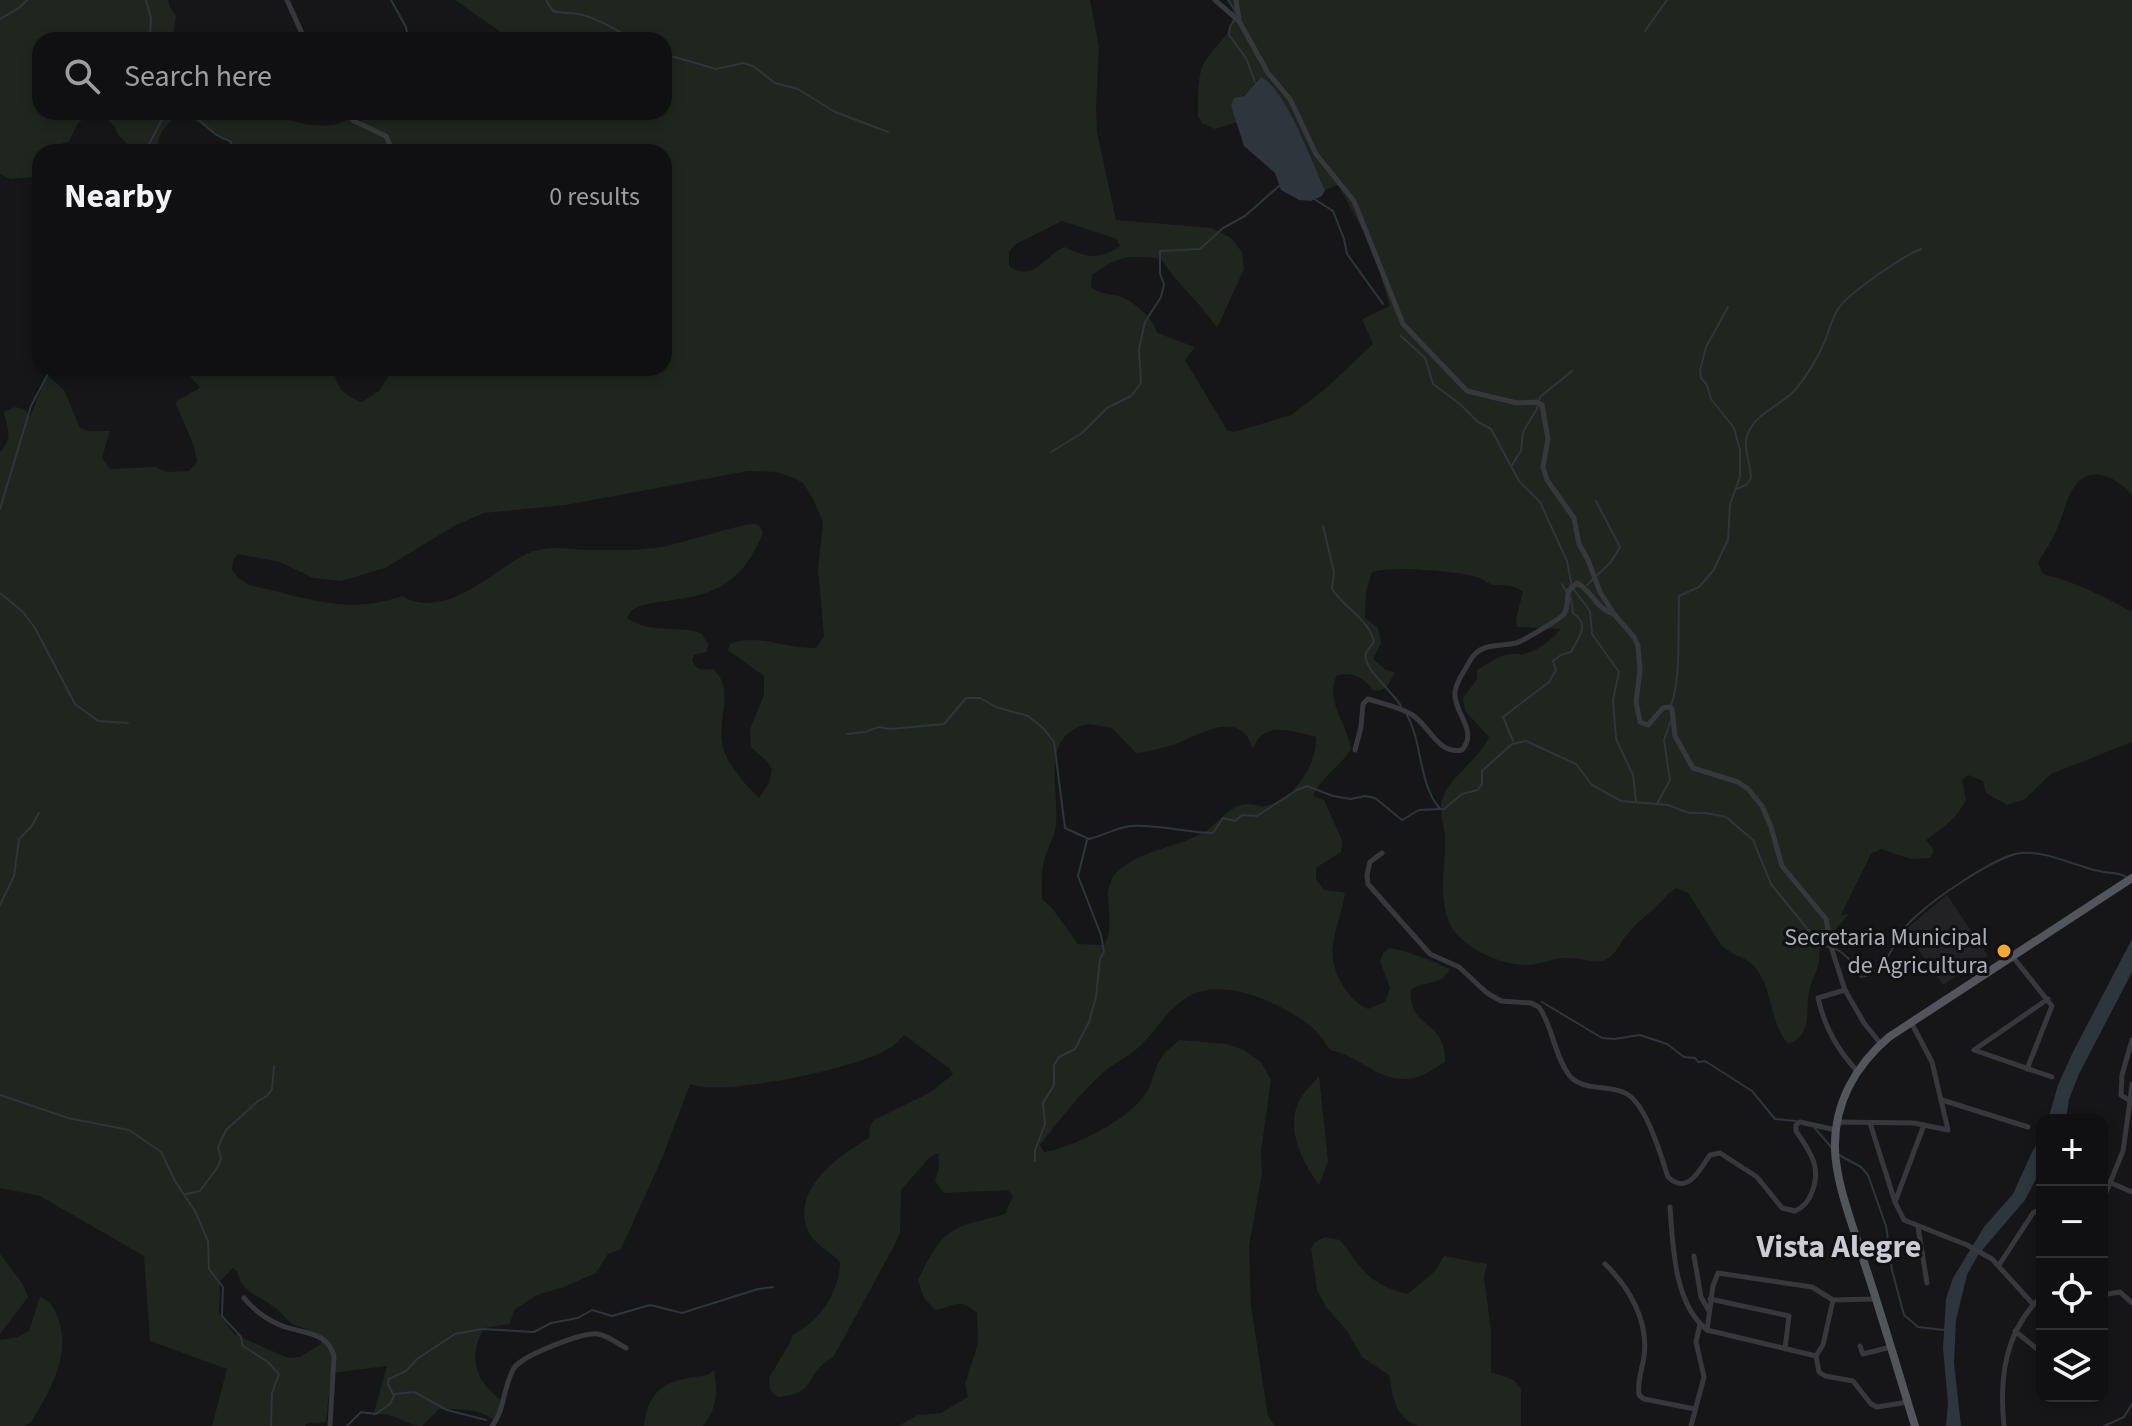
<!DOCTYPE html>
<meta charset="utf-8">
<style>
body{margin:0;font-family:"Source Sans 3",sans-serif;background:#1e1e20;color:#f1f3f6}
.controls{position:absolute;right:24px;bottom:24px;display:grid;overflow:hidden;border-radius:16px;box-shadow:0 4px 12px #0003}
.controls button{width:72px;height:72px;display:grid;place-items:center;padding:0;border:0;border-bottom:2px solid #303032;background:#101012;color:#f1f3f6;font:40px sans-serif}
.list{margin:0;padding:0;list-style:none}
h2{display:flex;justify-content:space-between;align-items:center;height:104px;margin:0;padding:0 32px;font-size:34px}
h2 small{font-size:26px;font-weight:400;color:#9c9d9f}
.icon{flex:none;width:44px;height:44px;fill:none;stroke:currentColor;stroke-width:2;stroke-linecap:round;stroke-linejoin:round}
.map{position:relative;flex:none;width:2132px;height:1426px;overflow:hidden}
.search{position:absolute;background:#101012;box-shadow:0 4px 12px #0003;left:32px;top:32px;width:640px;height:88px;display:flex;align-items:center;gap:20px;box-sizing:border-box;padding:0 28px;border-radius:24px;color:#9c9d9f;font-size:30px}
.panel{position:absolute;background:#101012;box-shadow:0 4px 12px #0003;left:32px;top:144px;width:640px;height:232px;border-radius:24px}
.map>svg:first-child{display:block}
.built{fill:#222225}
.green{fill:#1e261e;fill-rule:evenodd}
.water{fill:#2c363c}
.lines{fill:none;stroke-linecap:round;stroke-linejoin:round}
.stream{stroke:#2c363c;stroke-width:2}
.street{stroke:#37383d;stroke-width:5}
.primary{stroke:#53555c;stroke-width:8}
.poi-dot{fill:#f2a733;stroke:#111113;stroke-width:3}
.labels{text-anchor:middle;stroke-width:6;stroke-linejoin:round;paint-order:stroke}
.poi-label{font-size:24px;fill:#a8aeb8;stroke:#111113;text-anchor:end}
.district-label{font-size:32px;font-weight:bold;fill:#c9ccd4;stroke:#111113}
</style>
<div class="map">
<svg width="2132" height="1426" viewBox="0 0 2132 1426">
<rect width="100%" height="100%" fill="#161618"/>
<!-- built -->
<path class="built" d="M1947,895L1988,956L1943,985L1905,930Z"/>
<!-- green -->
<g class="green">
<path d="M0,0H168L170,8L176,16L172,40H40V112H92L78,123L69,141L40,152L34,177L11,179L0,174Z"/>
<path d="M455,0H1090L1099,47L1096,108L1097,132L1116,220L1212,228L1231,238L1242,252L1244,269L1217,328C1201,303 1178,285 1161,259C1127,255 1119,256 1092,275L1091,287C1101,295 1110,293 1121,297C1135,302 1154,319 1157,333L1195,347L1185,360L1227,430L1234,432L1291,415L1324,390L1373,344L1362,319L1390,306L1371,245L1338,185L1325,190L1300,132L1256,80L1251,89L1231,106L1237,122L1215,129L1202,123L1198,116C1198,101 1197,79 1203,65C1212,45 1247,26 1228,0H2132V495C2125,486 2112,477 2101,475C2070,470 2066,510 2057,529C2052,541 2044,552 2038,563L2043,574C2076,582 2103,596 2132,612V742L2051,774L2025,799L2007,805L1986,793L1983,781L1968,775L1962,780L1966,800C1956,819 1943,828 1926,840L1934,850L1930,858L1911,859L1881,849L1871,854L1841,915L1849,914L1819,948C1821,964 1817,969 1811,984C1803,1005 1816,1035 1788,1044C1769,1022 1773,987 1754,966C1746,957 1731,955 1721,945L1688,893L1676,888L1668,894C1655,910 1637,921 1625,937C1619,945 1615,956 1605,960C1595,964 1580,958 1569,958C1554,957 1540,965 1526,965C1500,965 1459,947 1449,922C1438,895 1446,864 1445,836C1444,826 1440,815 1441,806C1443,780 1480,760 1489,737L1465,711L1463,698L1477,679V670C1486,665 1495,658 1505,655C1511,653 1518,655 1524,654C1538,651 1552,639 1561,629L1517,627L1516,618L1523,592C1514,584 1505,586 1494,585C1487,584 1484,579 1477,577C1456,571 1392,566 1372,572L1366,592L1365,618L1378,628L1381,643L1373,659L1386,670L1395,672L1387,687L1379,691L1373,690C1364,677 1352,672 1337,675C1324,701 1348,724 1351,749C1340,767 1321,777 1313,796L1324,800L1342,840L1341,852L1316,868V879L1324,890L1343,892L1345,894C1342,912 1335,928 1333,945C1329,969 1347,1000 1368,1009L1385,1002L1390,988L1380,961L1383,953L1389,948C1405,950 1436,962 1450,969C1441,987 1424,980 1411,990C1408,1029 1447,1020 1445,1062C1436,1067 1426,1075 1417,1077C1382,1087 1362,1056 1330,1050C1325,1043 1321,1036 1315,1030C1288,1005 1221,974 1186,998C1166,1011 1157,1030 1140,1046C1130,1056 1116,1062 1105,1071C1081,1092 1060,1119 1040,1145L1044,1152C1073,1148 1130,1119 1146,1093C1153,1083 1154,1069 1161,1058C1165,1051 1173,1046 1179,1040L1227,1044L1244,1050L1261,1062L1271,1080L1261,1151L1262,1174L1249,1246L1251,1306L1268,1416L1275,1426H898L918,1415L941,1413L968,1397L965,1384L978,1343L977,1313C958,1296 955,1307 935,1310L924,1298L918,1280C945,1225 950,1229 1005,1214L1013,1196L1008,1190L944,1193L935,1181L939,1167L938,1153L930,1157L901,1190L900,1233L894,1246L834,1356C804,1373 819,1394 778,1397L770,1390L769,1378L791,1341L792,1335C819,1323 840,1291 840,1262C830,1251 815,1245 808,1231C790,1189 840,1155 869,1138L870,1126L874,1120L931,1092L953,1074L949,1068L904,1035C899,1040 895,1045 890,1048C859,1068 723,1097 690,1084L663,1156L621,1249L608,1254L596,1273L564,1287L537,1295L514,1310L510,1324L484,1328C467,1357 476,1384 504,1402L497,1423C480,1407 461,1410 439,1409L422,1426C405,1426 391,1408 373,1416L387,1366L331,1373L326,1422L308,1423L305,1426H212L227,1369L150,1341L144,1256L40,1196L0,1188V452C14,437 7,429 4,412L15,407L24,409L30,417L47,375L64,390L80,428L89,431H110L102,458L110,469L155,467L166,472L189,471L197,462L194,446L175,402L200,388L183,368H335C333,386 346,397 362,402L379,391L394,368H664V152H234L229,142L181,112C204,112 236,108 258,112C284,117 325,136 350,118L364,127L360,112H664V40H507L508,37ZM1062,221L1117,239L1120,246C1100,260 1086,258 1065,247C1045,254 1034,284 1009,266V252L1016,244ZM748,471L777,472L794,478L803,483L812,497L823,522L818,569L824,637L816,648C787,649 758,633 730,644L728,650L764,676V695L750,729L751,747L767,761L772,770L769,783L759,798C745,784 728,766 723,747C716,719 736,689 713,669C702,670 697,671 692,660L694,655L707,652L708,644L701,633C675,625 650,634 627,618C630,611 634,608 641,606C669,598 699,601 726,583C745,571 754,553 763,533C761,528 761,526 756,524C748,522 682,543 667,546C643,551 613,550 588,550C560,549 544,543 517,559C485,579 441,619 402,596C345,616 304,597 249,585L237,577L232,569L233,560L238,554L280,562L313,578L341,581L385,568L456,525L484,513L566,505ZM1089,724L1112,728L1136,753C1147,752 1155,750 1166,747C1193,741 1239,703 1253,749C1263,720 1292,731 1316,737C1318,763 1293,802 1265,806C1258,807 1250,802 1241,805C1226,809 1216,826 1202,833C1176,848 1144,849 1119,870C1096,890 1119,922 1104,945L1078,944L1052,908L1042,899C1042,887 1041,873 1044,861C1047,849 1054,838 1056,826C1060,790 1038,734 1089,724ZM233,1268L237,1271C241,1294 264,1297 278,1310C284,1315 286,1320 293,1324C303,1329 313,1330 321,1339V1344L300,1357L288,1358L234,1334L219,1313L220,1281Z"/>
<path d="M100,112H179L162,131L154,152H136L118,135L115,127Z"/>
<path d="M1319,1076L1328,1161L1319,1185C1303,1163 1285,1129 1299,1101C1303,1092 1313,1084 1319,1076Z"/>
<path d="M1325,1237L1340,1240C1363,1270 1368,1284 1408,1294L1435,1271L1444,1256L1487,1264L1484,1277L1491,1330V1372L1514,1380L1521,1389V1426H1418C1395,1417 1393,1398 1389,1375L1362,1357L1348,1332L1326,1307L1317,1290L1311,1248L1315,1242Z"/>
<path d="M0,1254L22,1283L28,1297L0,1334Z"/>
<path d="M40,1297C52,1301 55,1310 59,1321C71,1356 49,1393 31,1422L24,1426H0V1340L18,1337L29,1331Z"/>
<path d="M714,1370C718,1392 717,1409 703,1426H644C649,1384 671,1380 708,1375Z"/>
</g>
<!-- water -->
<g class="water">
<path d="M1261,77C1285,88 1313,164 1325,190L1322,196L1311,201L1299,200L1281,190L1275,173L1244,146L1231,106L1234,98L1244,96Z"/>
<path d="M2132,939V972L2079,1074L2069,1099L2066,1120H2048L2058,1085L2073,1052Z"/>
<path d="M2042,1136V1167L2025,1200L1978,1255L1967,1275L1956,1320L1954,1363L1961,1426H1946L1948,1403L1943,1348L1946,1299L1953,1278L1984,1227L2013,1194L2032,1152Z"/>
</g>
<g class="lines">
<!-- stream -->
<g class="stream">
<path d="M146,0L151,18L150,40"/>
<path d="M391,0L406,27L408,40"/>
<path d="M546,0L553,11C560,13 565,13 572,13C589,14 619,30 631,40"/>
<path d="M1228,0L1236,12"/>
<path d="M1235,18L1230,27L1229,35L1246,58L1255,82"/>
<path d="M0,19L19,8L27,0"/>
<path d="M1645,31L1667,0"/>
<path d="M664,54L716,69L743,63L753,66L775,83L798,89L835,112L888,132"/>
<path d="M188,112C204,121 211,136 230,141L236,152"/>
<path d="M142,152L147,148L166,112"/>
<path d="M1314,199L1333,211L1344,239L1347,254L1383,304"/>
<path d="M1401,336L1425,358L1433,384L1460,404L1478,422L1491,429L1519,481L1540,502L1567,561L1572,587L1590,611L1592,634L1619,672L1613,700L1616,739L1633,775L1636,801"/>
<path d="M1051,452L1082,433L1107,408L1131,396L1141,383L1139,349L1145,322L1161,297L1164,284L1160,274V251L1200,249L1223,228L1245,216L1279,186"/>
<path d="M1512,465L1521,451L1523,432L1537,409L1540,397L1572,371"/>
<path d="M1736,489L1746,485L1751,478C1751,464 1743,450 1747,436C1754,413 1781,406 1795,390C1806,377 1817,359 1824,343C1829,332 1831,320 1838,309C1847,294 1903,256 1921,249"/>
<path d="M0,509L31,406L51,368"/>
<path d="M1323,526L1334,572L1332,589C1343,607 1370,620 1374,642C1371,646 1368,649 1366,653C1361,667 1394,693 1401,706"/>
<path d="M1562,584L1567,593"/>
<path d="M1587,585L1611,562L1620,547L1596,501"/>
<path d="M0,593L23,612L35,628L75,704L98,721L128,723"/>
<path d="M1671,706C1681,679 1678,626 1679,596L1699,587L1713,571L1728,540L1730,504L1740,477V450L1734,428L1711,399L1707,385L1701,378L1700,370L1706,347L1728,307"/>
<path d="M1407,715C1423,744 1418,783 1440,809"/>
<path d="M847,734L865,732L879,727L890,729L944,724L966,698H980L996,707L1028,716L1043,728L1054,742L1065,828L1089,839C1103,836 1117,827 1131,826C1159,824 1185,833 1213,833L1223,818L1235,821L1242,815L1257,816L1297,790L1307,786L1333,796L1351,799L1365,796L1375,798L1402,820L1419,810L1444,809L1462,794L1478,790L1482,784V771L1512,744L1526,741L1576,764L1592,785L1621,801L1668,805L1689,813H1706L1726,817L1753,840L1771,884L1814,937L1819,947C1838,944 1852,960 1861,977C1885,974 1892,945 1904,929C1918,908 1998,854 2021,853C2039,851 2059,859 2075,864C2083,866 2091,870 2099,871C2110,874 2119,871 2128,878"/>
<path d="M1513,741L1503,717L1549,682L1556,670L1553,661L1561,655L1571,652C1578,638 1591,625 1573,613L1571,598"/>
<path d="M1657,804L1670,780L1664,740L1671,720"/>
<path d="M0,905L14,876L19,839L31,827L39,813"/>
<path d="M1542,1002L1602,1038L1614,1039L1640,1035L1667,1044L1684,1057L1695,1058L1698,1062L1705,1061L1752,1091L1775,1119L1796,1121"/>
<path d="M0,1095L68,1118L129,1130L161,1152L175,1181L195,1211L208,1241L209,1269L223,1287L222,1316L241,1337L243,1346L268,1362L279,1374L272,1393L271,1426"/>
<path d="M1813,1126L1832,1148"/>
<path d="M1839,1155L1861,1167L1868,1175L1886,1226L1892,1270L1904,1315L1918,1327L1944,1330"/>
<path d="M1035,1161V1150L1045,1124L1043,1103L1054,1085V1065L1059,1057L1075,1049L1089,1022L1096,997L1100,959L1104,952L1101,935L1078,876L1087,840"/>
<path d="M186,1194L200,1191L217,1168L221,1159L218,1147L226,1130L258,1101L267,1096L272,1089L274,1066"/>
<path d="M394,1394L414,1392L447,1410L486,1420"/>
<path d="M347,1426L361,1412L376,1414L390,1404L394,1396L388,1384L389,1379L406,1371L417,1359L455,1334L482,1329L534,1332L551,1323L578,1318L592,1310L612,1316L650,1305L682,1313L758,1289L773,1287"/>
<path d="M2104,1426L2124,1417L2132,1404"/>
</g>
<!-- street -->
<g class="street">
<path d="M287,0L305,40"/>
<path d="M1215,0L1239,21L1268,73L1290,99L1316,154L1354,201L1403,324L1467,391L1517,403L1537,402L1542,405L1548,439L1543,467L1547,480L1574,518L1579,544L1588,560L1600,592L1614,614L1634,637L1638,646L1640,670L1636,702L1640,722L1648,725L1663,708L1669,707L1672,709L1675,736L1693,768L1738,782L1748,789L1762,806L1771,827L1782,866L1826,919L1832,950L1845,990L1864,1023L1881,1044"/>
<path d="M1236,0L1239,19"/>
<path d="M346,112L354,121L386,136L393,152"/>
<path d="M1355,750L1361,727L1363,704L1368,699C1381,703 1399,707 1411,714C1430,725 1437,755 1462,750C1479,730 1453,713 1455,692C1456,681 1466,669 1471,659C1482,642 1499,647 1516,643C1523,641 1560,619 1564,614C1568,608 1567,597 1569,590L1577,583C1592,590 1595,608 1613,614"/>
<path d="M1382,853L1370,862L1367,875L1368,884L1430,954L1459,967L1487,993L1501,1001L1531,1003L1539,1007C1553,1027 1554,1055 1569,1075C1582,1092 1611,1084 1627,1094C1647,1106 1661,1156 1668,1177C1688,1196 1700,1169 1710,1155L1720,1153L1757,1177L1782,1208L1795,1211C1804,1207 1809,1201 1812,1192C1822,1166 1810,1152 1796,1131V1125L1800,1122L1836,1130"/>
<path d="M2013,957L2052,1006L2027,1069"/>
<path d="M1845,990L1818,998C1825,1028 1837,1049 1857,1071"/>
<path d="M2048,999L1974,1050L2052,1077"/>
<path d="M1942,1100L2028,1127"/>
<path d="M2130,1101L2132,1084"/>
<path d="M1837,1122L1914,1123L1948,1130L1932,1062L1911,1022"/>
<path d="M1870,1123L1895,1202L1904,1220L1967,1245L1992,1259L2033,1304"/>
<path d="M2111,1183L2132,1192"/>
<path d="M1895,1202L1924,1125"/>
<path d="M2102,1202L2123,1151L2130,1101L2121,1095L2122,1075L2132,1040"/>
<path d="M1670,1207C1673,1247 1674,1304 1707,1330L1816,1356L1823,1345L1833,1300"/>
<path d="M1918,1227L1927,1283"/>
<path d="M1694,1256L1701,1297L1709,1311"/>
<path d="M1605,1264C1629,1287 1649,1321 1644,1357C1642,1369 1637,1382 1639,1395L1644,1399L1695,1409"/>
<path d="M1999,1265L2033,1213L2039,1210L2042,1212"/>
<path d="M2102,1295L2120,1292L2132,1303"/>
<path d="M244,1298C254,1310 265,1319 280,1325C301,1334 327,1330 334,1356L330,1426"/>
<path d="M1710,1299L1789,1316L1785,1349"/>
<path d="M1707,1330L1713,1286L1718,1273L1812,1287L1833,1300L1875,1299"/>
<path d="M2015,1331L2042,1353"/>
<path d="M1860,1346L1863,1354L1891,1347"/>
<path d="M1816,1356L1819,1372L1825,1376L1853,1381L1871,1404L1877,1407L1908,1402"/>
<path d="M492,1426C505,1410 503,1386 514,1368C523,1355 583,1332 598,1334C608,1336 617,1343 626,1348"/>
<path d="M1691,1426L1704,1377L1696,1342L1700,1324"/>
<path d="M2004,1426C1999,1377 2005,1331 2042,1296"/>
</g>
<!-- primary -->
<path class="primary" d="M1915,1426C1898,1371 1882,1316 1864,1262C1854,1228 1836,1185 1835,1149C1834,1104 1855,1066 1889,1037L2132,878"/>
</g>
<!-- markers -->
<circle class="poi-dot" cx="2004" cy="951" r="8"/>
<g class="labels">
<!-- poi labels -->
<g class="poi-label">
<text x="1988" y="945">Secretaria Municipal<tspan x="1988" dy="28">de Agricultura</tspan></text>
</g>
<!-- district labels -->
<g class="district-label">
<text x="1839" y="1257">Vista Alegre</text>
</g>
</g>
</svg>
<div class="controls">
<button>+</button>
<button>−</button>
<button><svg class="icon" aria-label="locate" viewBox="0 0 24 24"><circle cx="12" cy="12" r="6"/><path d="M12 2v4M12 18v4M2 12h4M18 12h4"/></svg></button>
<button><svg class="icon" aria-label="layers" viewBox="0 0 24 24"><path d="M12 4l9 5-9 5-9-5zM3 14l9 5 9-5"/></svg></button>
</div>
<div class="search"><svg class="icon" aria-label="search" viewBox="0 0 24 24"><circle cx="10" cy="10" r="6"/><path d="M15 15l6 6"/></svg>Search here</div>
<section class="panel">
<h2>Nearby<small>0 results</small></h2>
<ul class="list">
</ul>
</section>
</div>
